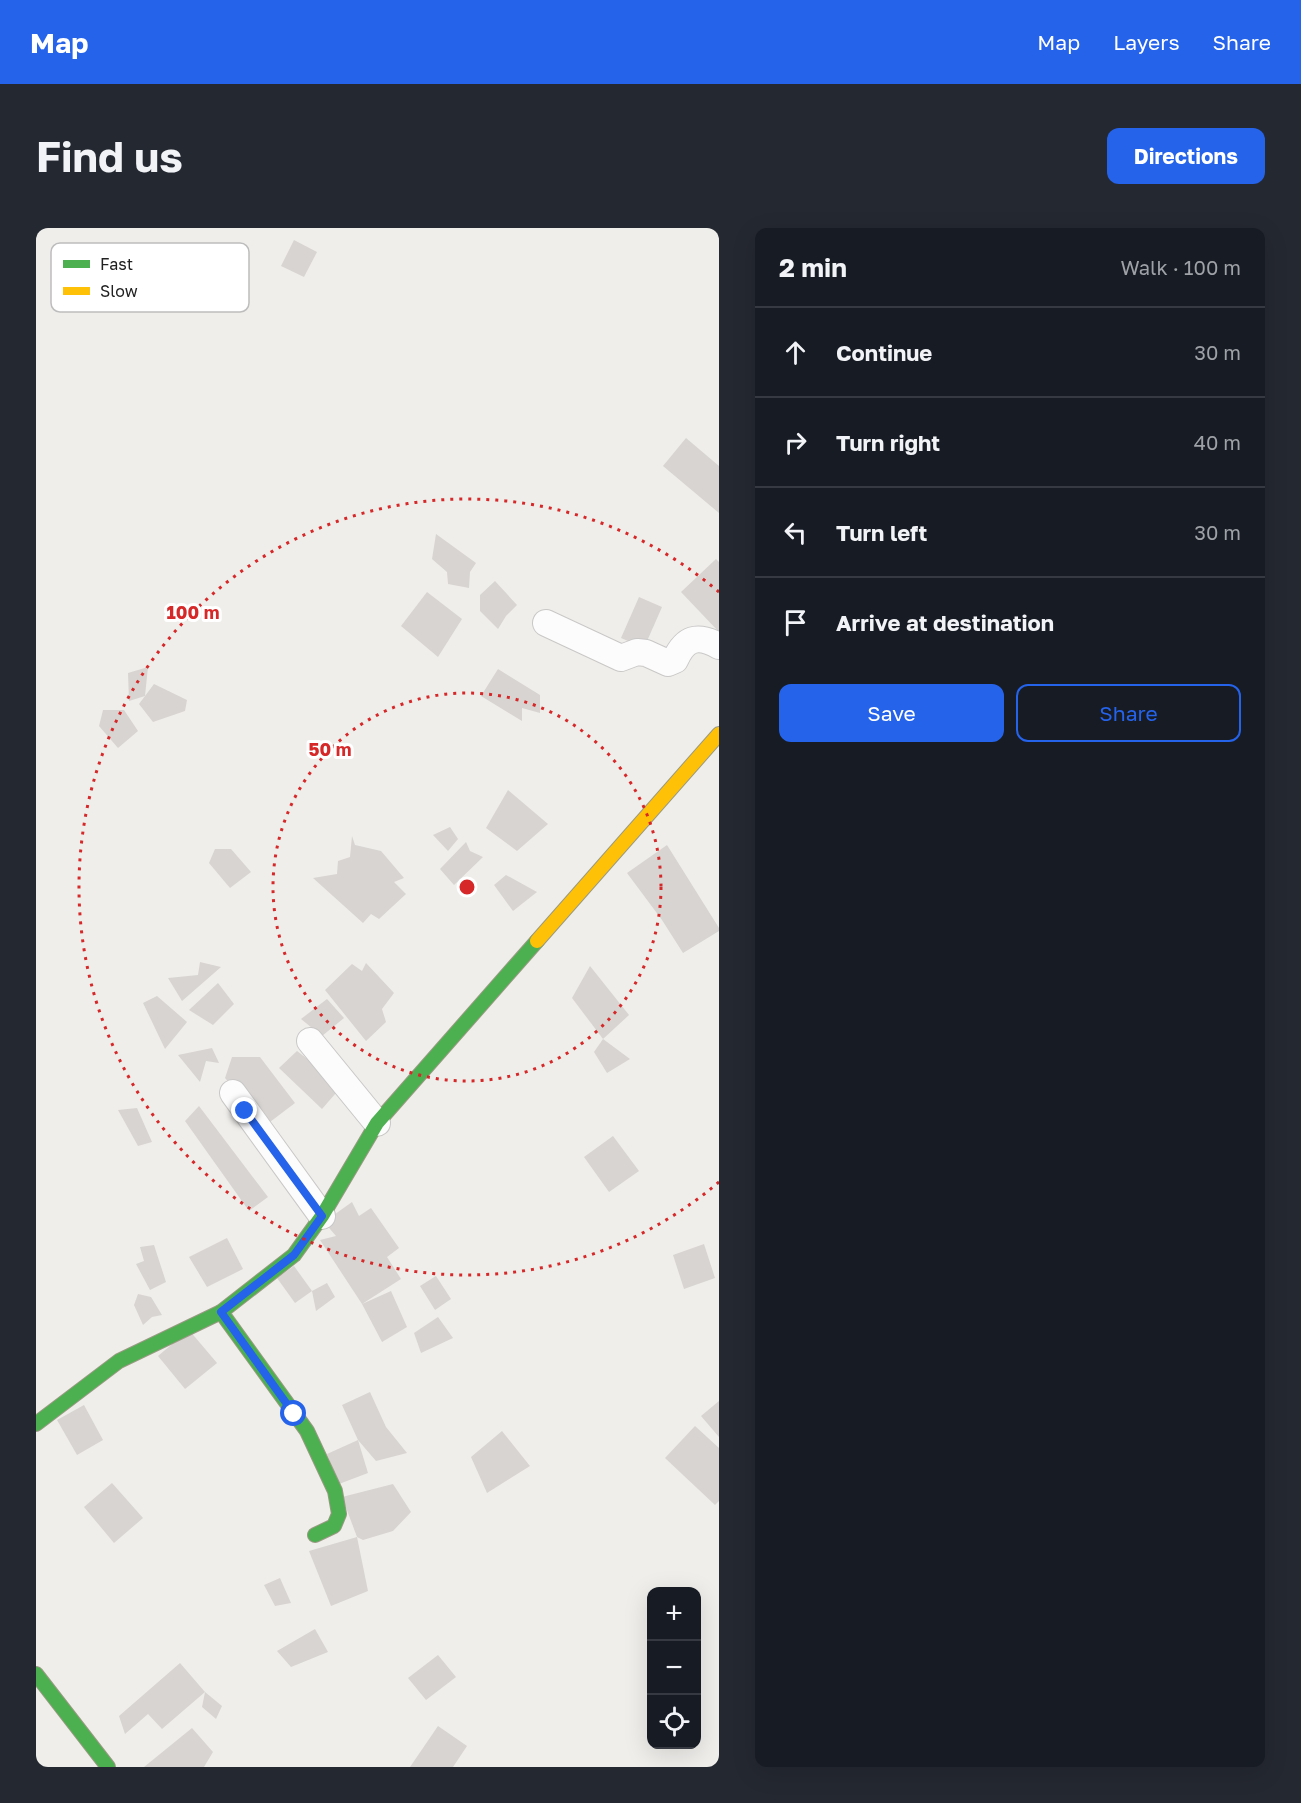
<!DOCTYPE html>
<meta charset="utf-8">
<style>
body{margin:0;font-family:"Golos Text",sans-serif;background:#242831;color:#f1f3f6}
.controls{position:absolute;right:18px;bottom:18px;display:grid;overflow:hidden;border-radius:12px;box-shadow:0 6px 24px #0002}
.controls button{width:54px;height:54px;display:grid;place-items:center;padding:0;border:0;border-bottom:2px solid #363941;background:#171b24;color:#f1f3f6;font:30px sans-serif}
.stop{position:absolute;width:18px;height:18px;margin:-14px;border:4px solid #2563eb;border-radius:50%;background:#fff}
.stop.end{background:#2563eb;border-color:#fff;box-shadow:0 2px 6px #0008}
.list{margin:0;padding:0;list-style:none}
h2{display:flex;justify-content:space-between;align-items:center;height:78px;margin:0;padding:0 24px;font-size:26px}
h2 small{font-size:20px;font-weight:400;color:#9ea1a6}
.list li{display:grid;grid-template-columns:39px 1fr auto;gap:18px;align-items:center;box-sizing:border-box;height:90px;padding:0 24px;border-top:2px solid #363941}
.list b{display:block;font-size:22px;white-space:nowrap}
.list em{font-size:20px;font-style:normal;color:#9ea1a6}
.actions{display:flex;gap:12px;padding:18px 24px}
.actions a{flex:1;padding:14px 0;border:2px solid #2563eb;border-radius:12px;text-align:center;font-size:21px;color:#2563eb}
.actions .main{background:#2563eb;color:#fff}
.icon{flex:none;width:33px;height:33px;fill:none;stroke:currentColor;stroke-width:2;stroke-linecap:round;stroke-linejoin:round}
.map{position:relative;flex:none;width:683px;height:1539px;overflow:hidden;border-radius:12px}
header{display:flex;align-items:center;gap:36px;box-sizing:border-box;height:84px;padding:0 30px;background:#2563eb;color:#fff}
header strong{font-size:28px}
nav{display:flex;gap:33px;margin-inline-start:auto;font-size:21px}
.intro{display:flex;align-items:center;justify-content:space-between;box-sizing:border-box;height:144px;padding:0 36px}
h1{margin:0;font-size:42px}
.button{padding:15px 27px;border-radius:12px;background:#2563eb;color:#fff;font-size:21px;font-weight:700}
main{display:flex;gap:36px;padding:0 36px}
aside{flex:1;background:#171b24;border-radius:12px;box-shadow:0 6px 24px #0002}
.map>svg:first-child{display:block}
.building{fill:#d7d4d2}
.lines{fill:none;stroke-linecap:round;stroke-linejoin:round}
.street-casing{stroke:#c9c8c7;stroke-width:28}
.fast-casing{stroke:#999a82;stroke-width:16}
.slow-casing{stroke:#999a82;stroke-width:16}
.street{stroke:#fdfcfc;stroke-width:26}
.fast{stroke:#4caf50;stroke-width:14}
.slow{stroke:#ffc107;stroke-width:14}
.route{stroke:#2563eb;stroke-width:8}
.ring{fill:none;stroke:#d62828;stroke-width:3;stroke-dasharray:3 6}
.key{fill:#fff;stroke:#bdbdbd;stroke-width:1.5}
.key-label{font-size:16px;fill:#222}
.centre{fill:#d62828;stroke:#fff;stroke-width:3}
.ring-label{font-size:18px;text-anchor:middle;font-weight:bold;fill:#d62828;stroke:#fff;stroke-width:6;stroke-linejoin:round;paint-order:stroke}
</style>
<header>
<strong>Map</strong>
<nav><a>Map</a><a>Layers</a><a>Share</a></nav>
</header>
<div class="intro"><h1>Find us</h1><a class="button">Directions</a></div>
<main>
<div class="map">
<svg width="683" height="1539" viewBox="0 0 683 1539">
<rect width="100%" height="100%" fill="#f0eeeb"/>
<!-- building -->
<g class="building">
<path d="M258,12L281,24L268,49L245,38Z"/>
<path d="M650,210L683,238V285L627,238Z"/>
<path d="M400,306L440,335L434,344L433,360L412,356L411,344L396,331Z"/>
<path d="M680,331L683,334V404L645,364Z"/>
<path d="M459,353L481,377L470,388L462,401L444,383V367Z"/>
<path d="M391,364L426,391L402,429L365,398Z"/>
<path d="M603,369L626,379L608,420L585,410Z"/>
<path d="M112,439L109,468L118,456L151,472L149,483L117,494L103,476L109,468L93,473L92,445Z"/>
<path d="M462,441L504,467V485L486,480V493L445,468Z"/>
<path d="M67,482H88L102,503L82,520L63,498Z"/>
<path d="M472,562L512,596L481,623L450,600Z"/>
<path d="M414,599L422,611L412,623L397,607Z"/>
<path d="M316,608L319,617L345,623L368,650L358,654L370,666L343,691L335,686L327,695L277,650L301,646L302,633L314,629Z"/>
<path d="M430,614L434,623L447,629L418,657L404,641Z"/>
<path d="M631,617L683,700V703L647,725L626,692L591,645Z"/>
<path d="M179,621H195L215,644L194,660L173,635Z"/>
<path d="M470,647L501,664L477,683L458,657Z"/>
<path d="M164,734L185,739L146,773L132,750L162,747Z"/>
<path d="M330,735L358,765L346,781L350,794L330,813L289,762L316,736L326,743Z"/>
<path d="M554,738L593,787L567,811L536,770Z"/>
<path d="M182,755L198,776L177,797L153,782Z"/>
<path d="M121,768L151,794L129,821L107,775Z"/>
<path d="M291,771L308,790L286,808L265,791Z"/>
<path d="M567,811L594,831L571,845L558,824Z"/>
<path d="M176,820L183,835L170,833L164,854L142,827Z"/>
<path d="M261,823L306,858L286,881L243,840Z"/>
<path d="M196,829H224L259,875L230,897L189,850Z"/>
<path d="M163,878L232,969L213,983L149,893Z"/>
<path d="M101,880L116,914L102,918L82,882Z"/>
<path d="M577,908L603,943L573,964L548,929Z"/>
<path d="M316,974L323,988L335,980L363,1020L351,1029L365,1051L326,1076L355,1063L371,1099L346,1114L326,1076L284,1012L300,1008L288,994Z"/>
<path d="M191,1010L207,1041L171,1059L153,1029Z"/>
<path d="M668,1016L679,1050L648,1061L637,1027Z"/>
<path d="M118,1017L130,1054L114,1062L100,1036L108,1033L104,1019Z"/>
<path d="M258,1038L276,1063L259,1075L241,1050Z"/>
<path d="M400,1048L415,1071L399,1082L384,1058Z"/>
<path d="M291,1055L299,1069L280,1083L276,1063Z"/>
<path d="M102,1066L115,1069L126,1087L116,1089L107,1097L98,1077Z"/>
<path d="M402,1089L417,1110L385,1125L378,1105Z"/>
<path d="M153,1102L181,1135L149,1161L122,1128Z"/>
<path d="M334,1164L350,1199L371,1225L340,1233L322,1212L306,1177Z"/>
<path d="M683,1173V1209L665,1188Z"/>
<path d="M48,1177L67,1212L41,1227L21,1192Z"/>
<path d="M659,1198L683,1220V1273L679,1277L629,1230Z"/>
<path d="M466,1203L494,1238L451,1265L435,1229Z"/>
<path d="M322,1212L332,1245L303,1256L291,1226Z"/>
<path d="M76,1255L107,1290L78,1315L48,1279Z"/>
<path d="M357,1256L375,1284L357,1303L327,1312L321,1309L332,1363L295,1378L273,1323L321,1309L306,1269Z"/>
<path d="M244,1350L255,1375L239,1378L228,1357Z"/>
<path d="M279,1401L292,1424L255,1439L241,1423Z"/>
<path d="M402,1427L420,1449L390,1472L372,1450Z"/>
<path d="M144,1435L169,1464L126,1501L112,1486L89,1506L83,1488Z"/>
<path d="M169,1464L186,1478L180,1491L166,1479Z"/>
<path d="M402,1498L431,1518L417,1539H374Z"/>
<path d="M156,1500L177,1524L168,1539H108Z"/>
</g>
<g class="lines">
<!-- street casing -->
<g class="street-casing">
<g id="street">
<path d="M510,395L585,430L601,424L610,425L632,435L639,432C649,410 661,406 683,418"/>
<path d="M274,813L341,895"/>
<path d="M197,865L286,988"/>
</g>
</g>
<!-- fast casing -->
<g class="fast-casing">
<g id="fast">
<path d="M185,1084L271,1203L299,1263L303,1286L298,1298L279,1307"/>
<path d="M0,1196L83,1133L185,1084L258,1027L286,988L341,895L501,713"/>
<path d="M0,1446L72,1539"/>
</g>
</g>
<!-- slow casing -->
<g class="slow-casing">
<path id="slow" d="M501,713L683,506"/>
</g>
<!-- street -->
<use href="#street" class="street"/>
<!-- fast -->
<use href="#fast" class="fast"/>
<!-- slow -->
<use href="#slow" class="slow"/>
</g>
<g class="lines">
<!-- route -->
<path class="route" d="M209,883L286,988L258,1027L185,1084L258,1186"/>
</g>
<!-- distance rings -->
<g class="ring">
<circle cx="431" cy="659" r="194"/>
<path d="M683 954A388 388 0 1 1 683 364"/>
</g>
<!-- legend -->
<rect x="15" y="15" width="198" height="69" rx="9" class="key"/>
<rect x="27" y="32" width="27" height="8" fill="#4caf50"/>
<rect x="27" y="59" width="27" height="8" fill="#ffc107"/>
<g class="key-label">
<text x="64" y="42">Fast</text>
<text x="64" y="69">Slow</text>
</g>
<circle cx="431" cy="659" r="9" class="centre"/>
<g class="ring-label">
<text x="157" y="391">100 m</text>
<text x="294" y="528">50 m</text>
</g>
</svg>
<div class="controls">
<button>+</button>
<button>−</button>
<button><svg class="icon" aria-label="locate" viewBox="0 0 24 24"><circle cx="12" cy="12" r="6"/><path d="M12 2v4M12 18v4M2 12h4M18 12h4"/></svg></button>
</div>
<div class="stop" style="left:258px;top:1186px"></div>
<div class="stop end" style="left:209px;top:883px"></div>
</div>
<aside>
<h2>2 min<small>Walk · 100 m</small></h2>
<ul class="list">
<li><svg class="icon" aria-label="ahead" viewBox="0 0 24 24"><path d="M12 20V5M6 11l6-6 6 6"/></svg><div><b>Continue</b></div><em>30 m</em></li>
<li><svg class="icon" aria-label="right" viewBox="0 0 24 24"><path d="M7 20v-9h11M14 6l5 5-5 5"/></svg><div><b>Turn right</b></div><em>40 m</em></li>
<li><svg class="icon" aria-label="left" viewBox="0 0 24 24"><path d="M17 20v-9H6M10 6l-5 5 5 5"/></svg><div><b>Turn left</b></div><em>30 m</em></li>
<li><svg class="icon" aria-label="arrive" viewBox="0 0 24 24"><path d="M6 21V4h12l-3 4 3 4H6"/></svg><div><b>Arrive at destination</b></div></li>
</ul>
<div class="actions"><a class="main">Save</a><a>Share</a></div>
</aside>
</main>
